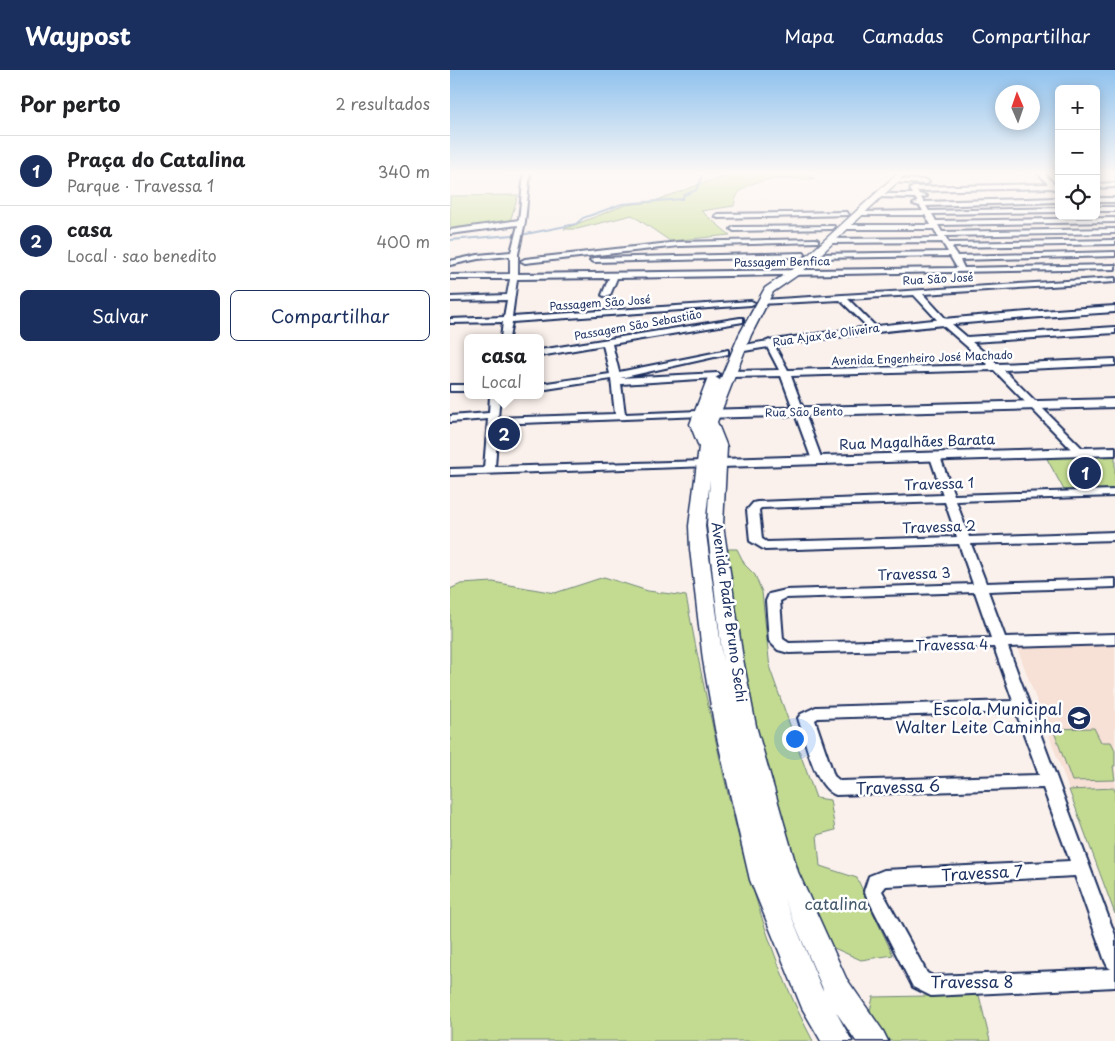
<!DOCTYPE html>
<html lang="pt">
<meta charset="utf-8">
<style>
body{margin:0;font-family:"Playpen Sans",sans-serif;background:#f6f6f6;color:#202124}
.controls{position:absolute;right:15px;top:15px;display:grid;overflow:hidden;border-radius:8px;box-shadow:0 2px 12px #0003}
.controls button{width:45px;height:45px;display:grid;place-items:center;padding:0;border:0;border-bottom:1px solid #e0e0e0;background:#fff;color:#202124;font:25px sans-serif}
.compass{position:absolute;left:545px;top:15px;width:45px;height:45px;border-radius:50%;background:#fff;box-shadow:0 2px 12px #0003;rotate:358deg}
.you{position:absolute;left:344px;top:668px;width:18px;height:18px;margin:-12px;border:4px solid #fff;border-radius:50%;background:#1a73e8;box-shadow:0 0 0 8px #1a73e833}
.badge{display:grid;place-items:center;width:32px;height:32px;border-radius:50%;background:#1b2f5e;color:#fff;font-size:16px;font-weight:700}
.pin{position:absolute;translate:-50% -50%;border:2px solid #fff;box-shadow:0 1px 5px #0006}
.popup{position:absolute;left:14px;top:264px;width:80px;height:65px;box-sizing:border-box;display:grid;place-content:center;border-radius:8px;background:#fff;filter:drop-shadow(0 1px 4px #0005);font-size:16px;white-space:nowrap;color:#757577}
.popup b{font-size:19px;color:#202124}
.popup::after{content:'';position:absolute;left:50%;top:100%;margin-left:-10px;border:10px solid transparent;border-top-color:#fff}
.list{margin:0;padding:0;list-style:none}
h2{display:flex;justify-content:space-between;align-items:center;height:65px;margin:0;padding:0 20px;font-size:21px}
h2 small{font-size:16px;font-weight:400;color:#757577}
.list li{display:grid;grid-template-columns:32px 1fr auto;gap:15px;align-items:center;box-sizing:border-box;height:70px;padding:0 20px;border-top:1px solid #e0e0e0}
.list b{display:block;font-size:19px;white-space:nowrap}
.list p{margin:0;font-size:16px;white-space:nowrap;color:#757577}
.list em{font-size:16px;font-style:normal;color:#757577}
.actions{display:flex;gap:10px;padding:15px 20px}
.actions a{flex:1;padding:11px 0;border:1px solid #1b2f5e;border-radius:8px;text-align:center;font-size:18px;color:#1b2f5e}
.actions .main{background:#1b2f5e;color:#fff}
.icon{flex:none;width:28px;height:28px;fill:none;stroke:currentColor;stroke-width:2;stroke-linecap:round;stroke-linejoin:round}
.map{position:relative;flex:none;width:665px;height:971px;overflow:hidden}
header{display:flex;align-items:center;gap:30px;box-sizing:border-box;height:70px;padding:0 25px;background:#1b2f5e;color:#fff}
header strong{font-size:24px}
nav{display:flex;gap:28px;margin-inline-start:auto;font-size:18px}
main{display:flex}
aside{flex:1;background:#fff}
.map>svg:first-child{display:block}
.built{fill:#f7e0d5}
.green{fill:#c3db91;stroke:#6f8578}
.lines{fill:none;stroke-linecap:round;stroke-linejoin:round}
.stream{stroke:#7293ba;stroke-width:2}
.minor-casing{stroke:#1b2f5e;stroke-width:4}
.tertiary-casing{stroke:#1b2f5e;stroke-width:4}
.secondary-casing{stroke:#1b2f5e;stroke-width:3}
.minor{fill:#fff;fill-rule:evenodd}
.tertiary{fill:#fff;fill-rule:evenodd}
.secondary{fill:#fff;fill-rule:evenodd}
.labels{text-anchor:middle;stroke-width:5;stroke-linejoin:round;paint-order:stroke}
.far-street-label{font-size:11px;fill:#1b2f5e;stroke:#fff}
.street-label{font-size:14px;fill:#1b2f5e;stroke:#fff}
.near-poi-label{font-size:16px;fill:#1b2f5e;stroke:#fff;text-anchor:end}
.near-street-label{font-size:16px;fill:#1b2f5e;stroke:#fff}
.near-park-label{font-size:16px;fill:#455a6b;stroke:#fff}
</style>
<header>
<strong>Waypost</strong>
<nav><a>Mapa</a><a>Camadas</a><a>Compartilhar</a></nav>
</header>
<main>
<aside>
<h2>Por perto<small>2 resultados</small></h2>
<ul class="list">
<li><span class="badge">1</span><div><b>Praça do Catalina</b><p>Parque · Travessa 1</p></div><em>340 m</em></li>
<li><span class="badge">2</span><div><b>casa</b><p>Local · sao benedito</p></div><em>400 m</em></li>
</ul>
<div class="actions"><a class="main">Salvar</a><a>Compartilhar</a></div>
</aside>
<div class="map">
<svg width="665" height="971" viewBox="0 0 665 971">
<rect width="100%" height="100%" fill="#fbf1ec"/>
<filter id="ink" filterUnits="userSpaceOnUse"><feTurbulence type="fractalNoise" baseFrequency=".02" numOctaves="2"/><feDisplacementMap in="SourceGraphic" scale="10" xChannelSelector="R" yChannelSelector="G"/><feConvolveMatrix kernelMatrix="1 2 1 2 8 2 1 2 1" color-interpolation-filters="sRGB"/></filter>
<g filter="url(#ink)">
<!-- built -->
<path class="built" d="M665,574V718L619,720L567,577Z"/>
<!-- green -->
<g class="green">
<path d="M292,103H354L365,109C344,109 305,105 290,122C286,125 285,132 284,136L251,141L280,165L220,171L182,145L127,159H114L175,135L202,132L253,113Z"/>
<path d="M68,125L60,152L0,160V126Z"/>
<path d="M665,386V419L614,420L596,387Z"/>
<path d="M265,479H287L295,495L305,505L312,522L320,599L366,728L380,730L385,760L367,765L370,796L407,808L443,885L411,890L375,874L308,702Z"/>
<path d="M154,507L198,521L236,526C248,591 262,655 277,720C298,807 321,892 363,971H0V519L11,514L43,512L105,523Z"/>
<path d="M644,658L651,672H661L665,680V696H663L665,710L622,711L603,659Z"/>
<path d="M665,718V844L619,720Z"/>
<path d="M529,925L540,971H425L417,956L423,927Z"/>
</g>
<g class="lines">
<!-- stream -->
<path class="stream" d="M0,170L76,164L126,154L133,148L172,134L232,129L234,125L246,120L252,107L249,103"/>
<!-- minor casing -->
<g class="minor-casing">
<g id="minor">
<path d="M74,103H80L75,152L68,184V204L507,198L500,186L364,188L360,186L364,184L498,182L492,172L378,173L375,171L378,169L489,168L484,159H395L392,157L395,155H481L475,145H406L408,142L473,141L470,136L463,134L468,132L465,128L427,127L425,124H463L460,119L463,117L598,114L588,103H594L604,114H609L607,120L601,118L467,121L469,124L477,126L471,128L474,132L609,128V132L476,136L479,141L609,138V142L482,144L486,151L665,148V152L488,155L492,162L665,159V163L495,166L499,173L665,170V174L502,177L507,186L665,182V186L510,190L514,198L665,195V199L167,208L160,225L156,227L152,225L159,208L67,209L62,247L301,231L305,233L301,235L62,252L59,268H51L53,252L0,253V249L54,247L57,230L0,231V227L57,225L60,209H0V205L60,204V186L28,189L0,195V191L28,185L61,182L68,155L0,164V160L69,150Z"/>
<path d="M443,109L476,110L479,112L476,114L441,112Z"/>
<path d="M665,113V117L646,118V114Z"/>
<rect x="646" y="128" width="19" height="4"/>
<rect x="646" y="137" width="19" height="4"/>
<path d="M397,142L399,145L268,148L265,146L268,144Z"/>
<path d="M384,156V158L382,159L284,161L281,159L284,157Z"/>
<path d="M366,169L368,170V172L229,176L75,193L71,191L75,189L229,172Z"/>
<path d="M354,183L355,185L351,187L144,192L140,190L144,188Z"/>
<path d="M665,208V212L473,224L496,249L517,267L665,257V263L522,272L548,294L665,289V295L554,300L634,380V384H626L544,300L341,306L372,390L367,393L362,390L331,306L279,307L274,304L279,301L329,300L315,273L319,270L323,273L338,300L538,295L490,253L464,225L398,229L425,256V260L422,261L390,230L309,234L308,232L312,230Z"/>
<path d="M290,248H293V252L162,274L169,302L278,280V284L170,308L268,303L270,305L265,308L171,314L175,344L249,341L254,344L253,346L48,354L45,397L256,391L260,392L261,394L260,396L0,405V399L34,398L38,349L0,352V346L39,343L40,325H50L48,348L165,344L161,309L90,320V314L160,304L153,275L90,286V280Z"/>
<rect x="0" y="315" width="18" height="6"/>
<path d="M485,384L490,387L504,425L665,420V426L506,431L519,467L665,462V470L521,474L536,513L665,509V517L538,521L555,567L665,564V574L558,577L665,865V917L481,926L463,917L414,821L419,806L434,800L620,791L593,718L386,725C364,717 355,669 348,648L351,644L366,637L563,631L544,577L339,583L328,580L319,571L316,531L319,524L336,520L523,514L509,474L315,480L300,471L297,440L303,433L307,432L493,425L480,387ZM495,432L507,467L317,472L312,469L309,440L311,438ZM525,522L541,568L339,573L333,569L330,531L336,528ZM566,642L589,705L390,711L384,706L365,650L368,648ZM625,806L655,891L658,897L661,899L483,906L477,903L432,821L436,816Z"/>
</g>
</g>
<!-- tertiary casing -->
<g class="tertiary-casing">
<g id="tertiary">
<path d="M665,236V242C539,250 414,260 289,282L284,279L289,276C414,254 539,244 665,236Z"/>
<path d="M665,329V337L251,348L245,344L251,340Z"/>
<path d="M665,377V385L271,397L264,393L271,389Z"/>
</g>
</g>
<!-- secondary casing -->
<g class="secondary-casing">
<path id="secondary" d="M448,103H457L352,202L323,222L301,265L267,352L277,377L273,455L293,589L306,656L348,802L396,908L433,961L438,971H406L386,942L402,971H371L352,938L300,810L265,659L253,590L240,479L239,456L249,377L240,354L258,307L263,306L270,310L265,322L289,265L315,218L344,198ZM260,409L257,455L273,592L255,456ZM333,826L372,917L373,920L372,919Z"/>
</g>
<!-- minor -->
<use href="#minor" class="minor"/>
<!-- tertiary -->
<use href="#tertiary" class="tertiary"/>
<!-- secondary -->
<use href="#secondary" class="secondary"/>
</g>
</g>
<!-- sky -->
<linearGradient id="sky" x2="0" y2="1"><stop stop-color="#90c2ee"/><stop offset="0.43" stop-color="#fdf9f6"/><stop offset="1" stop-color="#fdf9f6" stop-opacity="0"/></linearGradient>
<rect width="665" height="239" fill="url(#sky)"/>
<!-- icons -->
<defs>
<g id="school-disc" transform="scale(1.25)"><circle r="9.5" fill="#1b2f5e" stroke="#fff"/><path d="M0-5L7-2L0 1L-7-2ZM-4 1L0 2.5L4 1V4Q0 6-4 4Z" fill="#fff"/></g>
</defs>
<g fill-rule="evenodd">
<use href="#school-disc" x="629" y="648"/>
</g>
<g class="labels">
<!-- far-street labels -->
<g class="far-street-label">
<text transform="translate(332 192) rotate(-1)" y="4">Passagem Benfica</text>
<text transform="translate(488 209) rotate(-3)" y="4">Rua São José</text>
<text transform="translate(150 233) rotate(-4)" y="4">Passagem São José</text>
<text transform="translate(188 255) rotate(-10)" y="4">Passagem São Sebastião</text>
<text transform="translate(376 265) rotate(-8)" y="4">Rua Ajax de Oliveira</text>
<text transform="translate(472 288) rotate(-2)" y="4">Avenida Engenheiro José Machado</text>
<text transform="translate(354 342) rotate(-1)" y="4">Rua São Bento</text>
</g>
<!-- street labels -->
<g class="street-label">
<text transform="translate(467 372) rotate(-2)" y="5">Rua Magalhães Barata</text>
<text transform="translate(489 414) rotate(-2)" y="5">Travessa 1</text>
<text transform="translate(489 457) rotate(-2)" y="5">Travessa 2</text>
<text transform="translate(464 504) rotate(-2)" y="5">Travessa 3</text>
<text transform="translate(279 542) rotate(82)" y="5">Avenida Padre Bruno Sechi</text>
<text transform="translate(502 575) rotate(-1)" y="5">Travessa 4</text>
</g>
<!-- near-poi labels -->
<g class="near-poi-label">
<text x="612" y="645">Escola Municipal<tspan x="612" dy="18">Walter Leite Caminha</tspan></text>
</g>
<!-- near-street labels -->
<g class="near-street-label">
<text transform="translate(448 717) rotate(-2)" y="6">Travessa 6</text>
<text transform="translate(532 803) rotate(-3)" y="6">Travessa 7</text>
<text x="522" y="918">Travessa 8</text>
</g>
<!-- near-park labels -->
<g class="near-park-label">
<text x="386" y="840">catalina</text>
</g>
</g>
</svg>
<div class="controls">
<button>+</button>
<button>−</button>
<button><svg class="icon" aria-label="locate" viewBox="0 0 24 24"><circle cx="12" cy="12" r="6"/><path d="M12 2v4M12 18v4M2 12h4M18 12h4"/></svg></button>
</div>
<svg class="compass" viewBox="-18 -18 36 36"><path d="M0-13l5 13h-10z" fill="#e53935"/><path d="M0 13l5-13h-10z" fill="#757577"/></svg>
<div class="you"></div>
<div class="pin badge" style="left:635px;top:403px">1</div>
<div class="pin badge" style="left:54px;top:364px">2</div>
<div class="popup"><b>casa</b>Local</div>
</div>
</main>
